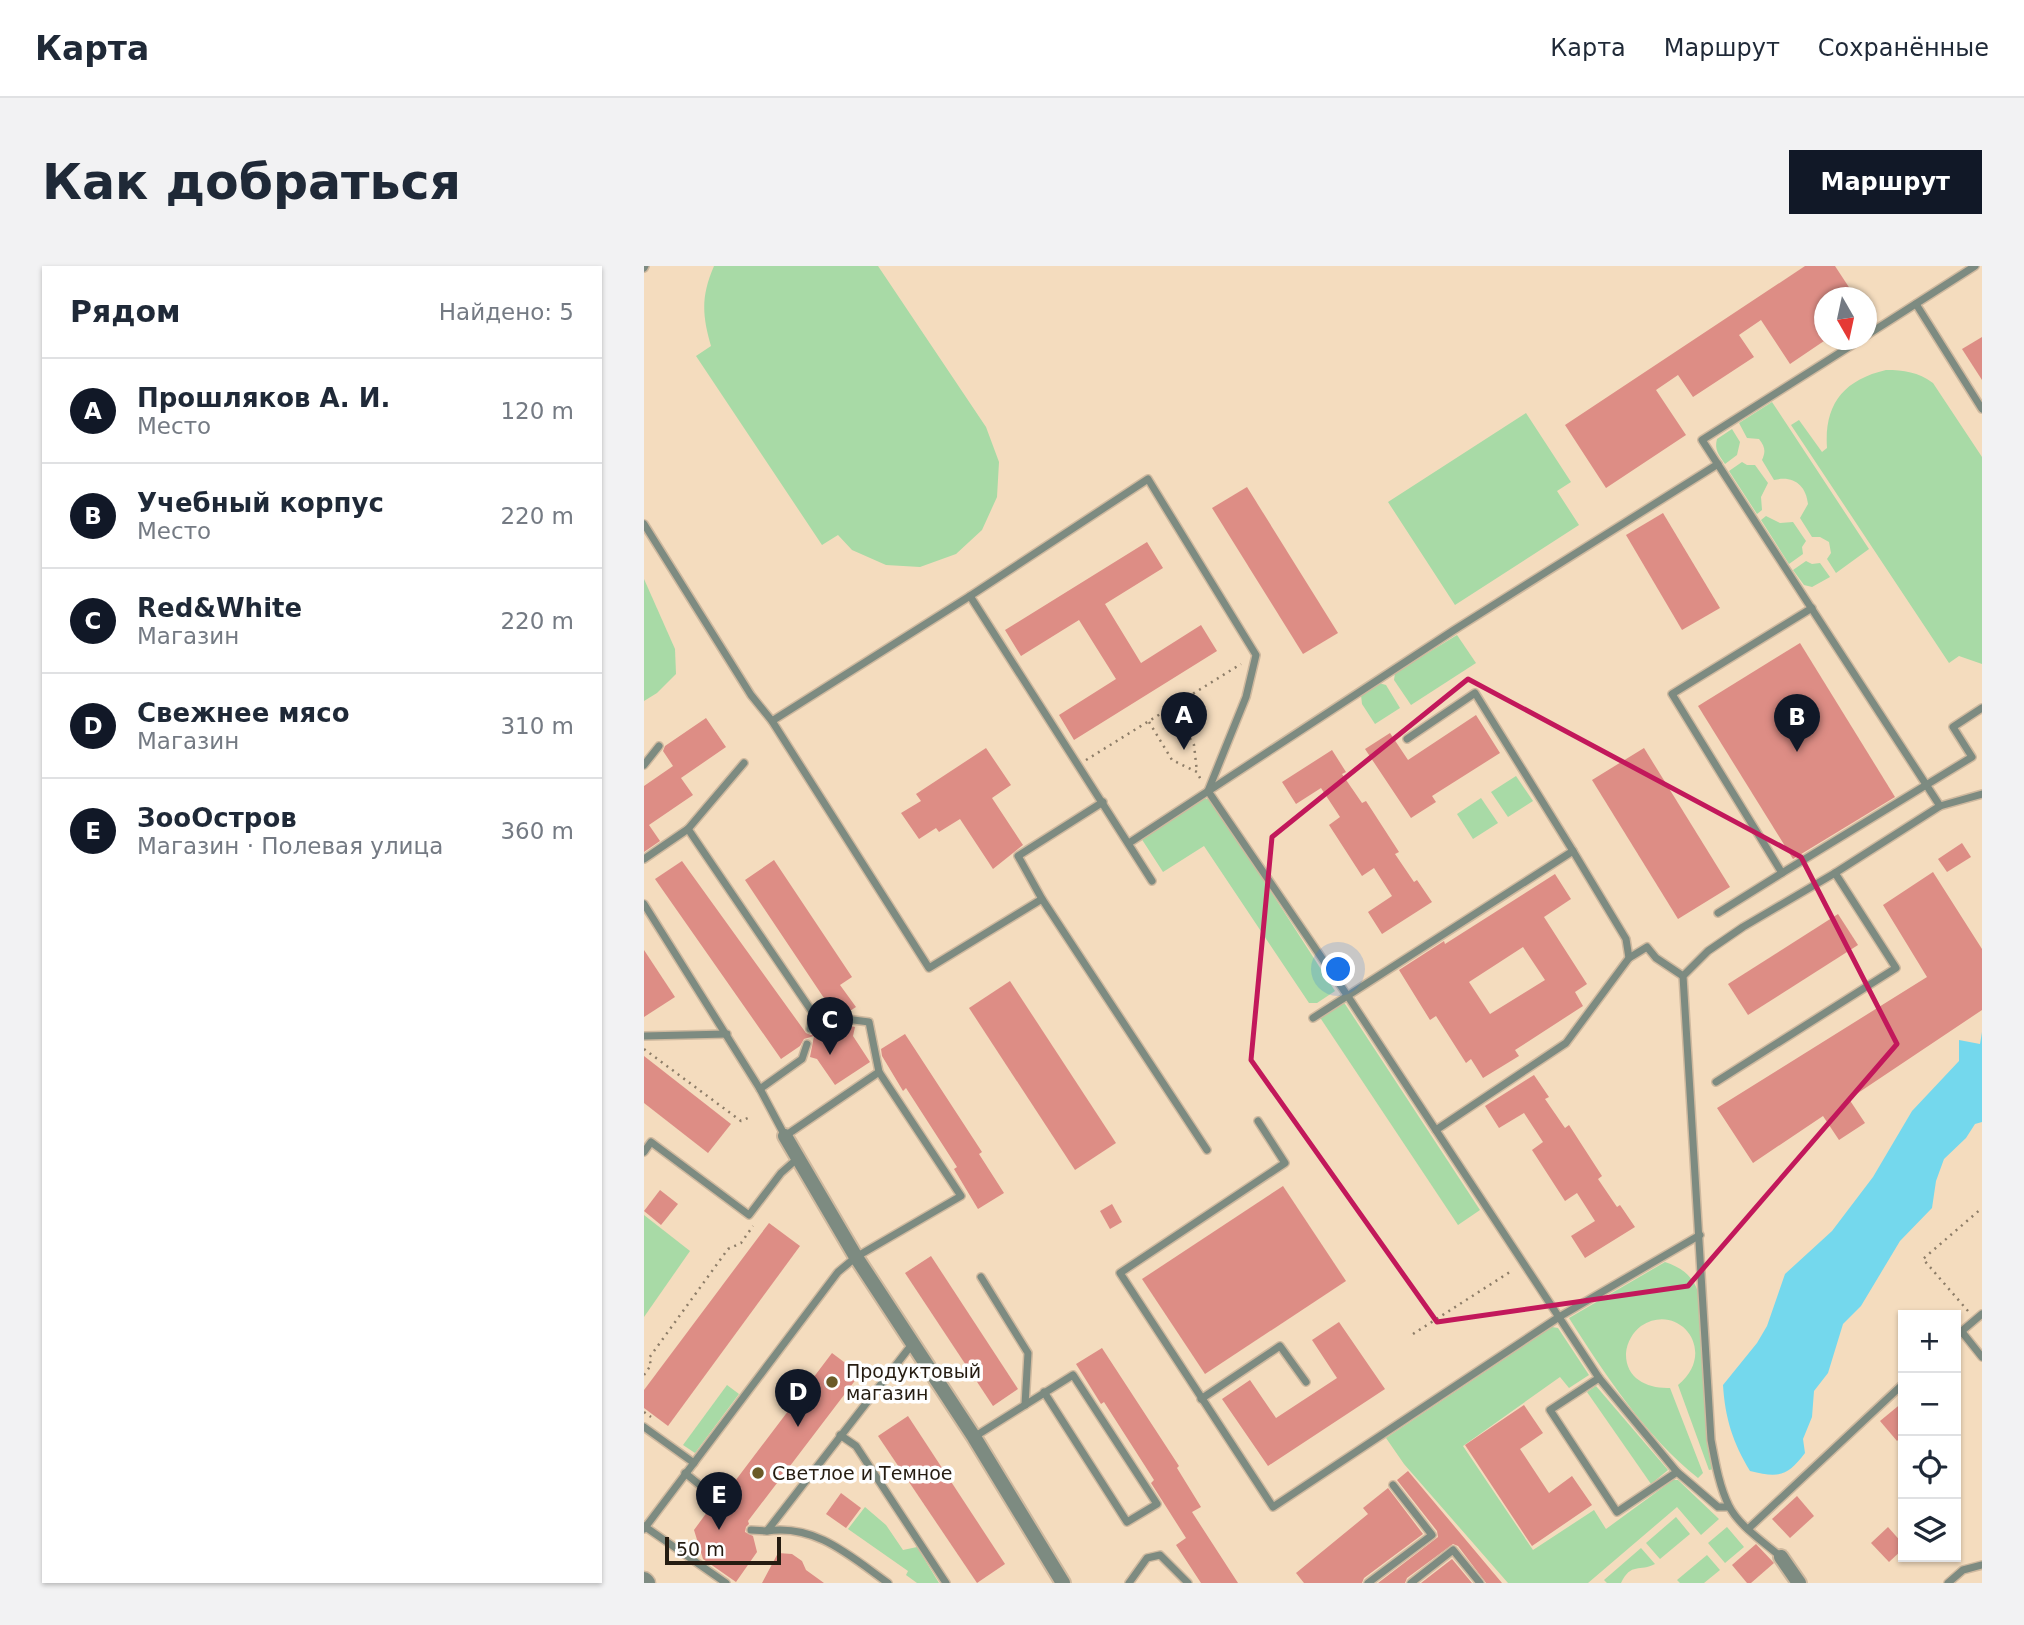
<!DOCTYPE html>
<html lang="ru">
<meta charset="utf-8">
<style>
body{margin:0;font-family:"DejaVu Sans",sans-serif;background:#f2f2f3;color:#1f2937}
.controls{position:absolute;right:21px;bottom:21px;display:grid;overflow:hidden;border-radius:0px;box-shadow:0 2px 5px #0004}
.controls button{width:63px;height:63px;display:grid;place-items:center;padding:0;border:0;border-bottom:2px solid #e0e1e3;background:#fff;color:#1f2937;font:35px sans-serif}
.compass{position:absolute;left:1170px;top:21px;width:63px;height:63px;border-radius:50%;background:#fff;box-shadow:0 2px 5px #0004;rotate:171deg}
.scale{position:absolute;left:21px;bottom:18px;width:116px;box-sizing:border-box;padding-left:7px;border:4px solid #251c11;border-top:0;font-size:19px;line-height:24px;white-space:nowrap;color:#251c11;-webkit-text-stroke:5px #fff;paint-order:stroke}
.you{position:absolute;left:695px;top:704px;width:24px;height:24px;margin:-18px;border:5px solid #fff;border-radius:50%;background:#1a73e8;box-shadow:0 0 0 10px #1a73e833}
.badge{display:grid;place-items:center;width:46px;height:46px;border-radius:50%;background:#111827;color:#fff;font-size:23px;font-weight:700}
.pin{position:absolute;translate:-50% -58px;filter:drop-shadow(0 2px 4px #0008)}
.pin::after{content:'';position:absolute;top:37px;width:24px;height:21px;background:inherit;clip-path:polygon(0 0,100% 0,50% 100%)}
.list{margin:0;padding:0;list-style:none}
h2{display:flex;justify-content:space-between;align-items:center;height:91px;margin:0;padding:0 28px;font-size:30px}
h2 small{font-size:23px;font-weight:400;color:#747a83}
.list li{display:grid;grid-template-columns:46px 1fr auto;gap:21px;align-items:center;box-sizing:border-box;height:105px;padding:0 28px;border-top:2px solid #e0e1e3}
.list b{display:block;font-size:26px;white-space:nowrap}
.list p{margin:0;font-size:23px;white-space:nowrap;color:#747a83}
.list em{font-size:23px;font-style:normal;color:#747a83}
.icon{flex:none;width:38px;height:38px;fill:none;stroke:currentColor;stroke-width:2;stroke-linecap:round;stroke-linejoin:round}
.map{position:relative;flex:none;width:1338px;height:1317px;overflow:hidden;border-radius:0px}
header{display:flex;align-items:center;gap:42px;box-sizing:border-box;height:98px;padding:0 35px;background:#fff;border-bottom:2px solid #e0e1e3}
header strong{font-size:33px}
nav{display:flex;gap:38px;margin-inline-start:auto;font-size:24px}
.intro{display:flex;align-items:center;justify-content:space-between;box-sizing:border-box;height:168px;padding:0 42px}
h1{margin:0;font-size:49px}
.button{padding:18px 32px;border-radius:0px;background:#111827;color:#fff;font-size:24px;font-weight:700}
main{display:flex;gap:42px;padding:0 42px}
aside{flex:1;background:#fff;border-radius:0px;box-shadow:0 2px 5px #0004}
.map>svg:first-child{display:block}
.green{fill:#a8daa6}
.water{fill:#74d8ed}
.building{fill:#dd8d85;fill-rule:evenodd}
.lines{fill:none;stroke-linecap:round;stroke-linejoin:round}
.service-casing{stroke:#cfb99f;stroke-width:10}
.minor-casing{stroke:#cfb99f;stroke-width:18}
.tertiary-casing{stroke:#cfb99f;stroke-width:21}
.path{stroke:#8d7d68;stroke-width:2.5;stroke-dasharray:2 5;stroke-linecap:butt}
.service{stroke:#7d8b81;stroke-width:7}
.minor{stroke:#7d8b81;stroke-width:14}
.tertiary{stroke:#7d8b81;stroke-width:18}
.marked{fill:none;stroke:#c2185b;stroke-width:5;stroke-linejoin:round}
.poi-dot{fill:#6a5a28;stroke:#fff;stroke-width:2.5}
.labels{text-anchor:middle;stroke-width:7;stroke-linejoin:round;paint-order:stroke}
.poi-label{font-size:19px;fill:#251c11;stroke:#fff;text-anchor:start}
</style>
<header>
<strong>Карта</strong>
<nav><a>Карта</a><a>Маршрут</a><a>Сохранённые</a></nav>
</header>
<div class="intro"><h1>Как добраться</h1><a class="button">Маршрут</a></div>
<main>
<aside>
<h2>Рядом<small>Найдено: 5</small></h2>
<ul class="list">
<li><span class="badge">A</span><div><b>Прошляков А. И.</b><p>Место</p></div><em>120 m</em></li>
<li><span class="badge">B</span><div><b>Учебный корпус</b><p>Место</p></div><em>220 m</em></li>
<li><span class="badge">C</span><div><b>Red&amp;White</b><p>Магазин</p></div><em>220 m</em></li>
<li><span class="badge">D</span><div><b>Свежнее мясо</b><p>Магазин</p></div><em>310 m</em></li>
<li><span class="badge">E</span><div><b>ЗооОстров</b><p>Магазин · Полевая улица</p></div><em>360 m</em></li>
</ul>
</aside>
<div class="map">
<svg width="1338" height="1317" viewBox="0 0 1338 1317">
<rect width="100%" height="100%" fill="#f4dcbe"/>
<!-- green -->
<g class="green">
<path d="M70,0H234L342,161L355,196L353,231L338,264L312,288L276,301L242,299L208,284L194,269L178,279L52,90L67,80C58,49 57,30 70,0Z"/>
<path d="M1242,104C1260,104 1274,106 1289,117L1338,191V398L1315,390L1305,397L1147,159L1155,154L1178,186L1183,182C1180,139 1199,114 1242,104Z"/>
<path d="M1128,136L1225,283L1192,307L1183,293L1187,287L1185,276L1176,271H1168L1156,252L1164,238C1162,219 1149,209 1130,214L1118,194C1122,185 1121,181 1115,173L1103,172L1095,157Z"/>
<path d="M882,147L927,216L913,225L935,259L811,339L744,236Z"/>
<path d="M1088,163L1096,176L1093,189L1081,198C1075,189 1070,184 1073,173Z"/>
<path d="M1098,196L1103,199H1111L1124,217L1117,231L1118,244L1113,248L1085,205Z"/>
<path d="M1122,250L1136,257L1149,256L1162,275L1158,281L1159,288L1145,298L1117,254Z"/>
<path d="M1162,295L1168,298L1176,297L1186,311L1168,321L1160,319L1149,304Z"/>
<path d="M0,313L31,383L32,408L13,427L0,435Z"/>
<path d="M813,369L832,397L767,439L750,414L751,407Z"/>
<path d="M735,417L742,419L756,442L731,458L718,438L717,429Z"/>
<path d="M872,510L889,535L864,551L847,526Z"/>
<path d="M559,532L568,534L691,725L673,737H665L560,580L519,606L497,572Z"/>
<path d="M837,532L854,557L829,573L813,548Z"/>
<path d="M695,736L701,738L836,944L814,959L675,750Z"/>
<path d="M0,949L46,985L0,1051Z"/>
<path d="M1021,996C1039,1002 1050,1011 1055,1029L1060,1125L1070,1203L1065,1204L1034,1119C1075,1086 1035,1035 997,1060C989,1066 983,1076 982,1087C981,1113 1004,1123 1026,1122L1059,1207L1054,1212C1002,1171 960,1107 925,1052Z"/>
<path d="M908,1061L914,1062L945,1109L925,1122L916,1111L819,1180L889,1284L950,1244L962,1263L1029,1214H1034L1075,1253L1057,1269L1033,1241L944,1317H864L760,1198L742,1172Z"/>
<path d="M83,1119L95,1128L51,1187L39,1179Z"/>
<path d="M952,1120L1024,1204L1007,1218L943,1126Z"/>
<path d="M221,1241L242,1259L259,1284L273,1281L295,1317H273L262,1309L264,1305L204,1263Z"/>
<path d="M1032,1251L1046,1268L1016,1293L1002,1277Z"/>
<path d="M1083,1261L1100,1281L1081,1297L1064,1277Z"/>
<path d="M997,1282L1011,1298C996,1306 987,1296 977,1317H963L960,1314Z"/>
<path d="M1063,1289L1076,1304L1060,1317H1036L1033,1314Z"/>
</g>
<!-- water -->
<path class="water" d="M1338,766V856L1331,858L1322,872L1300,893L1292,915L1288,942L1256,975L1217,1040L1199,1058L1184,1107L1170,1125L1168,1151L1159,1173L1161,1187C1143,1211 1134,1212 1106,1205C1089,1177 1081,1152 1079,1119L1113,1077L1123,1060L1141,1008L1188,965L1229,911L1268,845L1315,795V774L1336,778Z"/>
<!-- building -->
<g class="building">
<path d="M1161,0H1191L1212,32H1180V75L1146,98L1117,54L1095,69L1110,91L1049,131L1034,109L1012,124L1042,169L962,222L921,159Z"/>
<path d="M1338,71V114L1318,83Z"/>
<path d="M603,221L694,367L659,388L568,242Z"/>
<path d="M1019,247L1076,342L1038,364L982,269Z"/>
<path d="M503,276L519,302L461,338L497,397L557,359L573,385L430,474L415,449L472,413L435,354L377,390L361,364Z"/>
<path d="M1156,377L1251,531L1149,593L1054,440Z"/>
<path d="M832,449L856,487L788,530L792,536L767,552L721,483L746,467L764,494Z"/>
<path d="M62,452L82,481L37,512L49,529L5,559L16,575L0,586V520L29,500L19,485L21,480Z"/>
<path d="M342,482L367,519L348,532L379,579L349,603L316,553L295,566L292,562L275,573L257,547L277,535L272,528Z"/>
<path d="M1000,482L1086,621L1034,653L948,514Z"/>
<path d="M688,484L702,506L698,508L718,537L722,535L755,586L751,588L770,616L773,614L788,636L738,668L724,646L748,630L730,602L718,610L685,559L696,551L677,522L652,538L638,516Z"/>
<path d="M1318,577L1327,591L1303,606L1294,593Z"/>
<path d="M130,594L208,711L196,719L212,741L189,756L211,761L209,770L226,796L191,819L173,793L166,791L170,770L160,773L156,780L137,793L11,613L38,595L162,767L167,769L189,754L190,747L101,614Z"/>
<path d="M1289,606L1338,683V744L1205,833L1221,857L1195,874L1179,850L1109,897L1073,842L1283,711L1239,639Z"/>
<path d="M911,608L927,633L900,651L943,718L931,726L939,740L871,784L875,790L839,812L827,793L822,797L792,750L786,754L755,704L800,675L801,678ZM879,681L901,714L846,748L825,716Z"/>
<path d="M1194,648L1214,679L1104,749L1084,718Z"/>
<path d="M0,684L31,731L0,751Z"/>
<path d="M366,715L472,877L431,904L325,742Z"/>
<path d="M261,768L338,886L335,888L360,927L334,943L310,903L313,901L262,822L259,825L238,790L237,783Z"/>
<path d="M0,790L87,858L64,887L0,837Z"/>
<path d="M890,809L905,831L901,833L921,862L925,859L958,910L954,913L973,941L976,939L991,961L941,992L927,970L951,955L933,927L921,935L888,884L899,876L880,847L855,862L841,840Z"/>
<path d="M639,920L702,1015L561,1108L498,1013Z"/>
<path d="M16,924L34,938L17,959L0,945Z"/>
<path d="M468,938L478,956L466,963L456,945Z"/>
<path d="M125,957L156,980L24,1160L0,1142V1124Z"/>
<path d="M287,990L374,1123L349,1140L261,1007Z"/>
<path d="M695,1056L741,1123L624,1200L578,1133L606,1114L632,1152L693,1112L668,1074Z"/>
<path d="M458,1082L535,1200L533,1202L557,1241L548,1246L594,1317H557L532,1279L542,1272L507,1217L510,1214L460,1136L457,1138L432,1098Z"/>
<path d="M188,1087L216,1108L104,1255L105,1258L102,1261L101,1266L109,1270L113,1286L92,1316L59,1293L50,1264L69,1238L75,1239L78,1236L79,1231Z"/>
<path d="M1259,1136V1169L1253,1175L1236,1155Z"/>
<path d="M880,1139L899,1167L876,1183L905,1227L928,1210L948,1239L888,1280L821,1179Z"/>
<path d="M264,1150L361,1298L333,1317L234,1170Z"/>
<path d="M764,1205L858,1317H842L814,1280L809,1278L763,1312L761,1317H734L794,1271L793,1265L753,1214Z"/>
<path d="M744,1222L779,1268L720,1312L718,1317H660L652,1307L724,1248L719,1242Z"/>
<path d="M197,1227L217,1242L202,1262L182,1248Z"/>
<path d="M1153,1230L1170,1250L1146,1272L1128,1253Z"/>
<path d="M1244,1261L1259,1278V1283L1245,1296L1227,1277Z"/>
<path d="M1112,1278L1130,1297L1107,1317H1103L1088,1299Z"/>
<path d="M134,1287L148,1288L158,1295L162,1304L180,1317H118Z"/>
<path d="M808,1293L828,1317H777Z"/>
</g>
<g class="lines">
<!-- service casing -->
<g class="service-casing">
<g id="service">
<path d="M0,2L1,0"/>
<path d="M1272,38L1338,143"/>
<path d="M1223,69L1331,0"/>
<path d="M1216,74L1058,174L1296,540"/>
<path d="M0,258L107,429L128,455L285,702L398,633"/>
<path d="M326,330L508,615"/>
<path d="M1168,342L1028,428L1138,607L1328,491L1309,461L1338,442"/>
<path d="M128,455L326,330L504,213L612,389L602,431L564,525L703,729L955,1112L1033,1206L1074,1241H1085"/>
<path d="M763,473L831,427L929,585"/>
<path d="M0,499L15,480"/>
<path d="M459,536L374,590L398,633L563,884"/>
<path d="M44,563L100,497"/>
<path d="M485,577L810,364L1074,198"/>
<path d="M0,593L44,563L169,747L166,763"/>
<path d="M0,638L116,823L141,870L235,806L317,930L212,991L194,1006L0,1263"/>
<path d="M1074,647L1138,607"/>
<path d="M169,747L185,750"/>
<path d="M669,752L929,585L982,673L985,692"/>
<path d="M202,753L225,756L235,806"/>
<path d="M0,770L83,768"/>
<path d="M1072,816L1252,702L1191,607"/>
<path d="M116,823L158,793L163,778"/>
<path d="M614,855L641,897L476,1007L629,1241L915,1051L1056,969"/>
<path d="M792,864L922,777L985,692L1003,681L1012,692L1039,710"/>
<path d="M0,886L7,876L105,949L137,907L154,892"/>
<path d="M337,1011L384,1087L381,1139"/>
<path d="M1318,1066L1338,1091"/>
<path d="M1312,1070L1338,1048"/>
<path d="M955,1112L906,1144L973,1246L1033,1206"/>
<path d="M557,1133L636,1080L662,1116"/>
<path d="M0,1161L50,1197"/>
<path d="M196,1169L212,1180L302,1317"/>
<path d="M330,1171L429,1109L513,1238L483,1256L400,1126"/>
<path d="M41,1207L73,1233"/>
<path d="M0,1260L82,1317"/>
<path d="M1104,1263L1259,1118"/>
<path d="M107,1264L123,1265L269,1077"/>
<path d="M123,1265C172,1258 206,1290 244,1317"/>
<path d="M1137,1291C1120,1276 1095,1260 1085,1240C1075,1220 1071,1195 1067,1174L1039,710L1064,685L1099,661L1191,607L1296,540L1338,528"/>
<path d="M485,1317L503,1292L516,1289L544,1317"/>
<path d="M724,1317L788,1269L749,1219"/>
<path d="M767,1317L809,1284L836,1317"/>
<path d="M1304,1317L1319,1304L1338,1299"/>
</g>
</g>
<!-- minor casing -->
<g class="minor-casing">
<g id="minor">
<path d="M141,870L212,991L330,1171L419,1317"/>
<path d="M1137,1291L1155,1317"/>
</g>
</g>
<!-- tertiary casing -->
<g class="tertiary-casing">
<path id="tertiary" d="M0,1315L2,1317"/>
</g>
<!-- path -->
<g class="path">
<path d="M528,442L550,479L553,506"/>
<path d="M505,456L528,494L553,506L557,514"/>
<path d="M442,494L597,398"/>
<path d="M0,783L97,855L104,852"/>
<path d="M1324,1045L1279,993L1338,942"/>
<path d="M769,1068L869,1004"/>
<path d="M0,1109L7,1099L5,1092L84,983L97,977L109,960"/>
<path d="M0,1146L7,1151"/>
</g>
<!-- service -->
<use href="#service" class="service"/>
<!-- minor -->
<use href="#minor" class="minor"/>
<!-- tertiary -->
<use href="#tertiary" class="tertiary"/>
</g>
<!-- marked area -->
<path class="marked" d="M824,413L1157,591L1253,778L1044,1020L793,1056L607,794L628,571Z"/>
<!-- markers -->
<g class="poi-dot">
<circle cx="188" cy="1116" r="7"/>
<circle cx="114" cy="1207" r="7"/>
</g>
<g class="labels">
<!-- poi labels -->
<g class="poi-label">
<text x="202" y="1112">Продуктовый<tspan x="202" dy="22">магазин</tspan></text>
<text x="128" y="1214">Светлое и Темное</text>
</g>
</g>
</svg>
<div class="controls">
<button>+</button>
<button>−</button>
<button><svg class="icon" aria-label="locate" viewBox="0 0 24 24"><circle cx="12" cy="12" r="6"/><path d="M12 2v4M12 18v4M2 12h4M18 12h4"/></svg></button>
<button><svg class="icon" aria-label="layers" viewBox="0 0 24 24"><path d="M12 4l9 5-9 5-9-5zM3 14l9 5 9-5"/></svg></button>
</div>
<svg class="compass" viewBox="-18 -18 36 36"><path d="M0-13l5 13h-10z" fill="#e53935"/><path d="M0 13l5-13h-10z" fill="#747a83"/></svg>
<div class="scale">50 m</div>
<div class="you"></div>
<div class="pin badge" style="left:540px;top:484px">A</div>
<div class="pin badge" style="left:1153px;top:486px">B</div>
<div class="pin badge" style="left:186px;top:789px">C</div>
<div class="pin badge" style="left:154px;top:1161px">D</div>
<div class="pin badge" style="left:75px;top:1264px">E</div>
</div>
</main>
